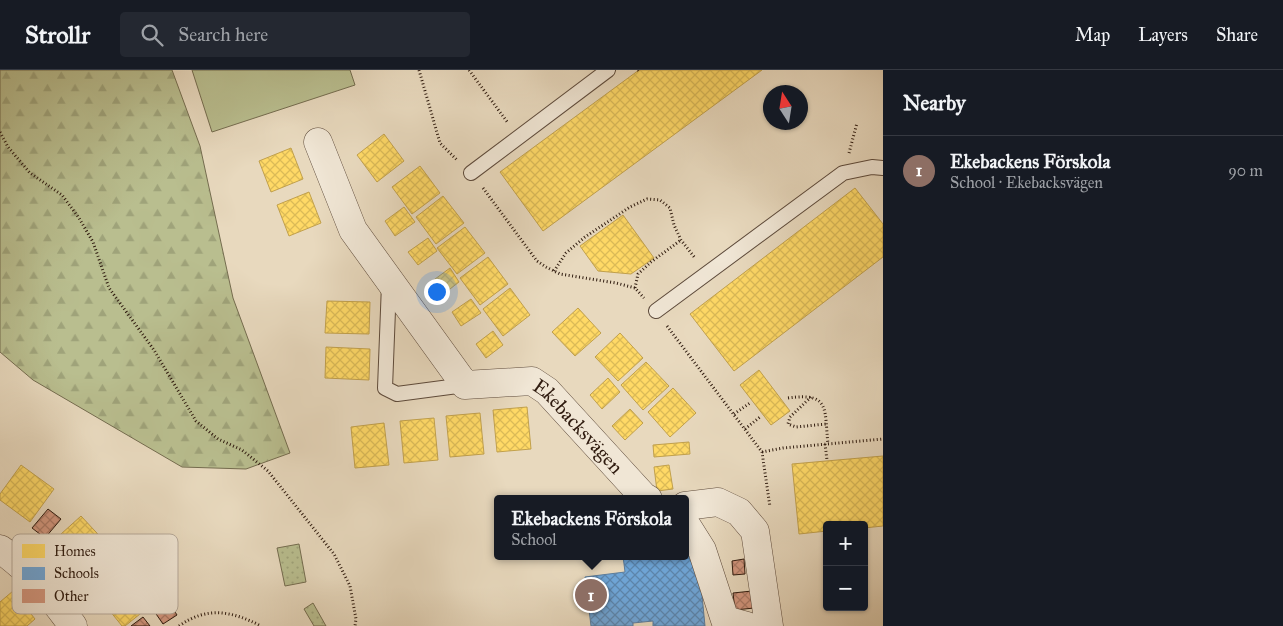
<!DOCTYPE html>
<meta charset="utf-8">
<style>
body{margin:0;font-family:"IM FELL Great Primer",serif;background:#242831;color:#f1f3f6}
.controls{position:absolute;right:15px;bottom:15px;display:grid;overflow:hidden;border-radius:5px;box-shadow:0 1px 4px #0004}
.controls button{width:45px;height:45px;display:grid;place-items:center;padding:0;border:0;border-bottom:1px solid #363941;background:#171b24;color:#f1f3f6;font:25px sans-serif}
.compass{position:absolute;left:763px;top:15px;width:45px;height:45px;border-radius:50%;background:#171b24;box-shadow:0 1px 4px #0004;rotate:348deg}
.you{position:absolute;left:436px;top:221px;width:18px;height:18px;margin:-12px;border:4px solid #fff;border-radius:50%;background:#1a73e8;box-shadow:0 0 0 8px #1a73e833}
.badge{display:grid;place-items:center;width:32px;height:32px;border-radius:50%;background:#7c3aed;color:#fff;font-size:16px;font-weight:700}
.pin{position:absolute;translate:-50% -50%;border:2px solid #fff;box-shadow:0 1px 5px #0006}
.popup{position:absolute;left:494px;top:425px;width:195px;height:65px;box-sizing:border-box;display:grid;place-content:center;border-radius:5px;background:#171b24;filter:drop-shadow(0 1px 4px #0005);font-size:16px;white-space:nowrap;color:#9ea1a6}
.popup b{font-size:19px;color:#f1f3f6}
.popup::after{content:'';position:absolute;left:50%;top:100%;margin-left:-10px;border:10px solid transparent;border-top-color:#171b24}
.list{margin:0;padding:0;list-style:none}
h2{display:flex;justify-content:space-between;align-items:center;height:65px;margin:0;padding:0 20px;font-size:21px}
h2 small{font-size:16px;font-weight:400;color:#9ea1a6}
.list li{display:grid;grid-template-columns:32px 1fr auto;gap:15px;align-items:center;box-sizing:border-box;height:70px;padding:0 20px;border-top:1px solid #363941}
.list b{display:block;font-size:19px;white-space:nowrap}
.list p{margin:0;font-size:16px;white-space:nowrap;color:#9ea1a6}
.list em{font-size:16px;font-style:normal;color:#9ea1a6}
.icon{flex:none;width:28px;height:28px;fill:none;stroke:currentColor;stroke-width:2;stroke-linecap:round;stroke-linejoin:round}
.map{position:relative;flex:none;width:883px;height:556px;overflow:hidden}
header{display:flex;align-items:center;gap:30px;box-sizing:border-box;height:70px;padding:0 25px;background:#171b24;border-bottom:1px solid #363941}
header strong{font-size:24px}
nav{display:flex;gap:28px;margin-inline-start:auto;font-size:18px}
.search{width:350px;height:45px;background:#242831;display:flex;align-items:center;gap:12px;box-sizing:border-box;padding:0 18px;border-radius:5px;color:#9ea1a6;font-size:19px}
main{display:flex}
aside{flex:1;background:#171b24}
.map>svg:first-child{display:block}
.grass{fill:url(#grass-dots);stroke:#746c4f}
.forest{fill:url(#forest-firs);stroke:#746c4f}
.garden{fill:#b9be8f;stroke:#746c4f}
.homes{fill:url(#homes-cross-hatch);stroke:#c1a04c}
.schools{fill:url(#schools-cross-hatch);stroke:#5c7e9e}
.building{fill:url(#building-cross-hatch);stroke:#2f1b0f}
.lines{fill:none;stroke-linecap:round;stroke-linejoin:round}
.lane-casing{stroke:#5d4a3b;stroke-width:16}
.street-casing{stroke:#5d4a3b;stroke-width:29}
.path{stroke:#2f1b0f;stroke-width:3;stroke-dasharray:1 2.5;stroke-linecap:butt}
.lane{stroke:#f0e6d5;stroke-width:14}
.street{stroke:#f0e6d5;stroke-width:28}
.labels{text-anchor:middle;stroke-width:5;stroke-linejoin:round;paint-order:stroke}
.street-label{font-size:20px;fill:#2f1b0f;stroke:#f0e6d5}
.key{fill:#f0e6d5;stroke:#b6a99a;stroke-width:1}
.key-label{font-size:14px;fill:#2f1b0f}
</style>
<header>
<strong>Strollr</strong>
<div class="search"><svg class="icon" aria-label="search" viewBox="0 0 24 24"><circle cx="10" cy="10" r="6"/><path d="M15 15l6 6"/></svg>Search here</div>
<nav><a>Map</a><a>Layers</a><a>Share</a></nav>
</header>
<main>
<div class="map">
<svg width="883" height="556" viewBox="0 0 883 556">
<defs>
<pattern id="grass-dots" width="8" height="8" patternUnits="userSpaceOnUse" patternTransform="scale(1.25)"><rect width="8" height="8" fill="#b9be8f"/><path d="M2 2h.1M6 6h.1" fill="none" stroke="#9fa37a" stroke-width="1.8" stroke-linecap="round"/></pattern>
<pattern id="forest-firs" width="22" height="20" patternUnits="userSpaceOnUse" patternTransform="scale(1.25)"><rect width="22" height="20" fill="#b9be8f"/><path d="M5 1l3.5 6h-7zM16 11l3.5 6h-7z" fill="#9fa37a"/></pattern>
<pattern id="homes-cross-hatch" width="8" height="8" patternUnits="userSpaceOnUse" patternTransform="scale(1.25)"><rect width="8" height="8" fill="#ffd966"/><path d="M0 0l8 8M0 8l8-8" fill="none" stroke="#dbba57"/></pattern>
<pattern id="schools-cross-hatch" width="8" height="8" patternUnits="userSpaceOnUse" patternTransform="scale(1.25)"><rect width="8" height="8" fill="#6fa8dc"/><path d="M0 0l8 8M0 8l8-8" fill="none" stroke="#5c88b1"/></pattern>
<pattern id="building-cross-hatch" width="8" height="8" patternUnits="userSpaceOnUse" patternTransform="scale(1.25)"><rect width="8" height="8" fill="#d3977f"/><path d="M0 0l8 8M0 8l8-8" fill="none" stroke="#ac7a66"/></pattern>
</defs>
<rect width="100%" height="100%" fill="#e8d9be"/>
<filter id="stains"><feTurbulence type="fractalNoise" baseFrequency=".004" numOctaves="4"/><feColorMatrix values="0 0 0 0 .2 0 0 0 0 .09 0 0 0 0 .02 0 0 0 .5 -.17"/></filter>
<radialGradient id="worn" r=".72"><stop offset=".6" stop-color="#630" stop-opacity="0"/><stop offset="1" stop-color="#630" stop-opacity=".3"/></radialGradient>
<!-- grass -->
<g class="grass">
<path d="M299,474L306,512L285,516L277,478Z"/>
<path d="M313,533L326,556H314L304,539Z"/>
</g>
<!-- forest -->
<path class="forest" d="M0,0H172L200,76L233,228L290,383L246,399L182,397L33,310L0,282Z"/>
<!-- garden -->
<path class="garden" d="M192,0H350L355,15L212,62Z"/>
<!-- homes -->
<g class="homes">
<path d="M762,0L543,161L500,102L639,0Z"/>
<path d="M384,64L404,91L377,112L357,85Z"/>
<path d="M291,78L303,109L271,122L259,91Z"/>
<path d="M420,96L440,123L412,144L392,117Z"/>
<path d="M855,118L883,154V187L734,301L690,244Z"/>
<path d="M309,122L321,153L289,166L277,135Z"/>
<path d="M443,126L464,153L436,174L416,147Z"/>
<path d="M404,137L415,152L395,166L385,151Z"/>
<path d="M623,145L654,188L631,204L598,201L580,176Z"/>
<path d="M465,157L485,183L457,204L437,178Z"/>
<path d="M428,168L437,181L418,195L408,182Z"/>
<path d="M488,187L508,214L480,235L460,208Z"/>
<path d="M450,198L459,212L441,226L431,212Z"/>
<path d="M510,218L530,245L503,266L483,239Z"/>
<path d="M471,229L481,243L461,256L452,242Z"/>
<path d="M327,231L370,232L369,264L325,263Z"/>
<path d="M578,238L601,263L575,286L552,262Z"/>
<path d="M493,261L503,275L486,288L476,274Z"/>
<path d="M620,263L643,288L618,311L595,287Z"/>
<path d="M326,277L370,279L369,310L325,308Z"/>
<path d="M646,292L669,316L643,340L621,315Z"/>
<path d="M759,300L790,341L771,355L740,315Z"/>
<path d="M608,308L620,322L602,339L590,325Z"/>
<path d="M673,318L696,343L670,367L648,342Z"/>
<path d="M527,337L531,379L497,382L493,340Z"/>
<path d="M630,339L643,353L625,370L612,356Z"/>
<path d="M480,343L484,384L450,387L446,346Z"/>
<path d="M434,348L438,390L404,393L400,351Z"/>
<path d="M384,353L389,395L355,398L351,357Z"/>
<path d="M689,372L690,384L654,387L653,375Z"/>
<path d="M883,386V456L864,458V455H827V461L799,464L792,394Z"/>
<path d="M21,395L54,419L30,452L0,430V424Z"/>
<path d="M669,395L673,419L657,421L654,397Z"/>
<path d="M81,446L109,476L79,503L51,473Z"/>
<path d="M129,500L155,532L125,556H122L97,525Z"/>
<path d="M13,521L35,549L27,556H0V532Z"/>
</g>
<!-- schools -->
<path class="schools" d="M689,478L699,494L705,556H653V551L633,553V556H591L585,507L625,502L623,486H685V479Z"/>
<!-- building -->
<g class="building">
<path d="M48,439L61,449L45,468L32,458Z"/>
<path d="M744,489L745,504L733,505L732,491Z"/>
<path d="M101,490L112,504L93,520L82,506Z"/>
<path d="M752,521L754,538L735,540L733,523Z"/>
<path d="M166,528L177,545L163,554L152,538Z"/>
<path d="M143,547L150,556H131Z"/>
</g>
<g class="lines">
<!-- lane casing -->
<g class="lane-casing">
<g id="lane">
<path d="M471,103L608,0"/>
<path d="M389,214L385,318L397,324L465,315"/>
<path d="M656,241L843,103L872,97L883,98"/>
</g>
</g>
<!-- street casing -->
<g class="street-casing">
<g id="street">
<path id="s1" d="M318,72L353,160L465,315L532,311L547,321L644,427L648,429"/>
<path d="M685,436L718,432L739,442L755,461L769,556"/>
<path d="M685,453L702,480L725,550L747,556"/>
<path d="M0,479C30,500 52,527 73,556"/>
</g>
</g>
<!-- path -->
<g class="path">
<path d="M419,0L440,73L457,90"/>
<path d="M469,0L508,53"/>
<path d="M638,0L639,1"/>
<path d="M0,62L8,77L30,103L62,125L79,148L93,172L109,218L154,280L196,351L218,369L242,380L268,401L334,484L350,516L356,549L355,556"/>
<path d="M849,83L857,53"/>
<path d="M483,118L537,191L546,197L560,204L616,213L635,218L644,228"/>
<path d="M554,201L566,183L585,167L630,137L647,129L660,130L670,138L674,155L681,170L695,188"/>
<path d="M635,218L638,204L651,192L681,170"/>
<path d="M667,256L762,382L770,437"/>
<path d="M811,327L790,347L788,354L796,357L826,354"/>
<path d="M788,328C831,322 824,339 828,374"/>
<path d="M734,344L750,333"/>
<path d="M745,359L760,347"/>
<path d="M825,374L827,390"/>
<path d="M762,382L783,378L883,369"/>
<path d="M179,556C207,536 232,541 261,556"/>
</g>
<!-- lane -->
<use href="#lane" class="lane"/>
<!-- street -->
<use href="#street" class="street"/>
</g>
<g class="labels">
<!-- street labels -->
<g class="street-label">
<text dy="7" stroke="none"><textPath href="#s1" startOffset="418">Ekebacksvägen</textPath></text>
</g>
</g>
<!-- legend -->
<rect x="12" y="464" width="166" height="80" rx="8" class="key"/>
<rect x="22" y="474" width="23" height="14" fill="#ffd966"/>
<rect x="22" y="497" width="23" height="13" fill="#6fa8dc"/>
<rect x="22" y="519" width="23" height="14" fill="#d3977f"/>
<g class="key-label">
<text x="54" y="486">Homes</text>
<text x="54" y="508">Schools</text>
<text x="54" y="531">Other</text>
</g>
<rect width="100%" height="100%" filter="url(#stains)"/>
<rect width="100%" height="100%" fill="url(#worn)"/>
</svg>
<div class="controls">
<button>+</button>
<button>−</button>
</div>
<svg class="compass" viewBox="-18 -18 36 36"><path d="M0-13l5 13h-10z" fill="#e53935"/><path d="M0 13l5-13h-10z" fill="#9ea1a6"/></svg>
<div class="you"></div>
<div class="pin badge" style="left:591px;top:525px;background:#8d6e63">1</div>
<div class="popup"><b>Ekebackens Förskola</b>School</div>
</div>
<aside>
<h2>Nearby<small></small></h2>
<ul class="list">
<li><span class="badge" style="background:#8d6e63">1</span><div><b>Ekebackens Förskola</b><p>School · Ekebacksvägen</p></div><em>90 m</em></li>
</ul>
</aside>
</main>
